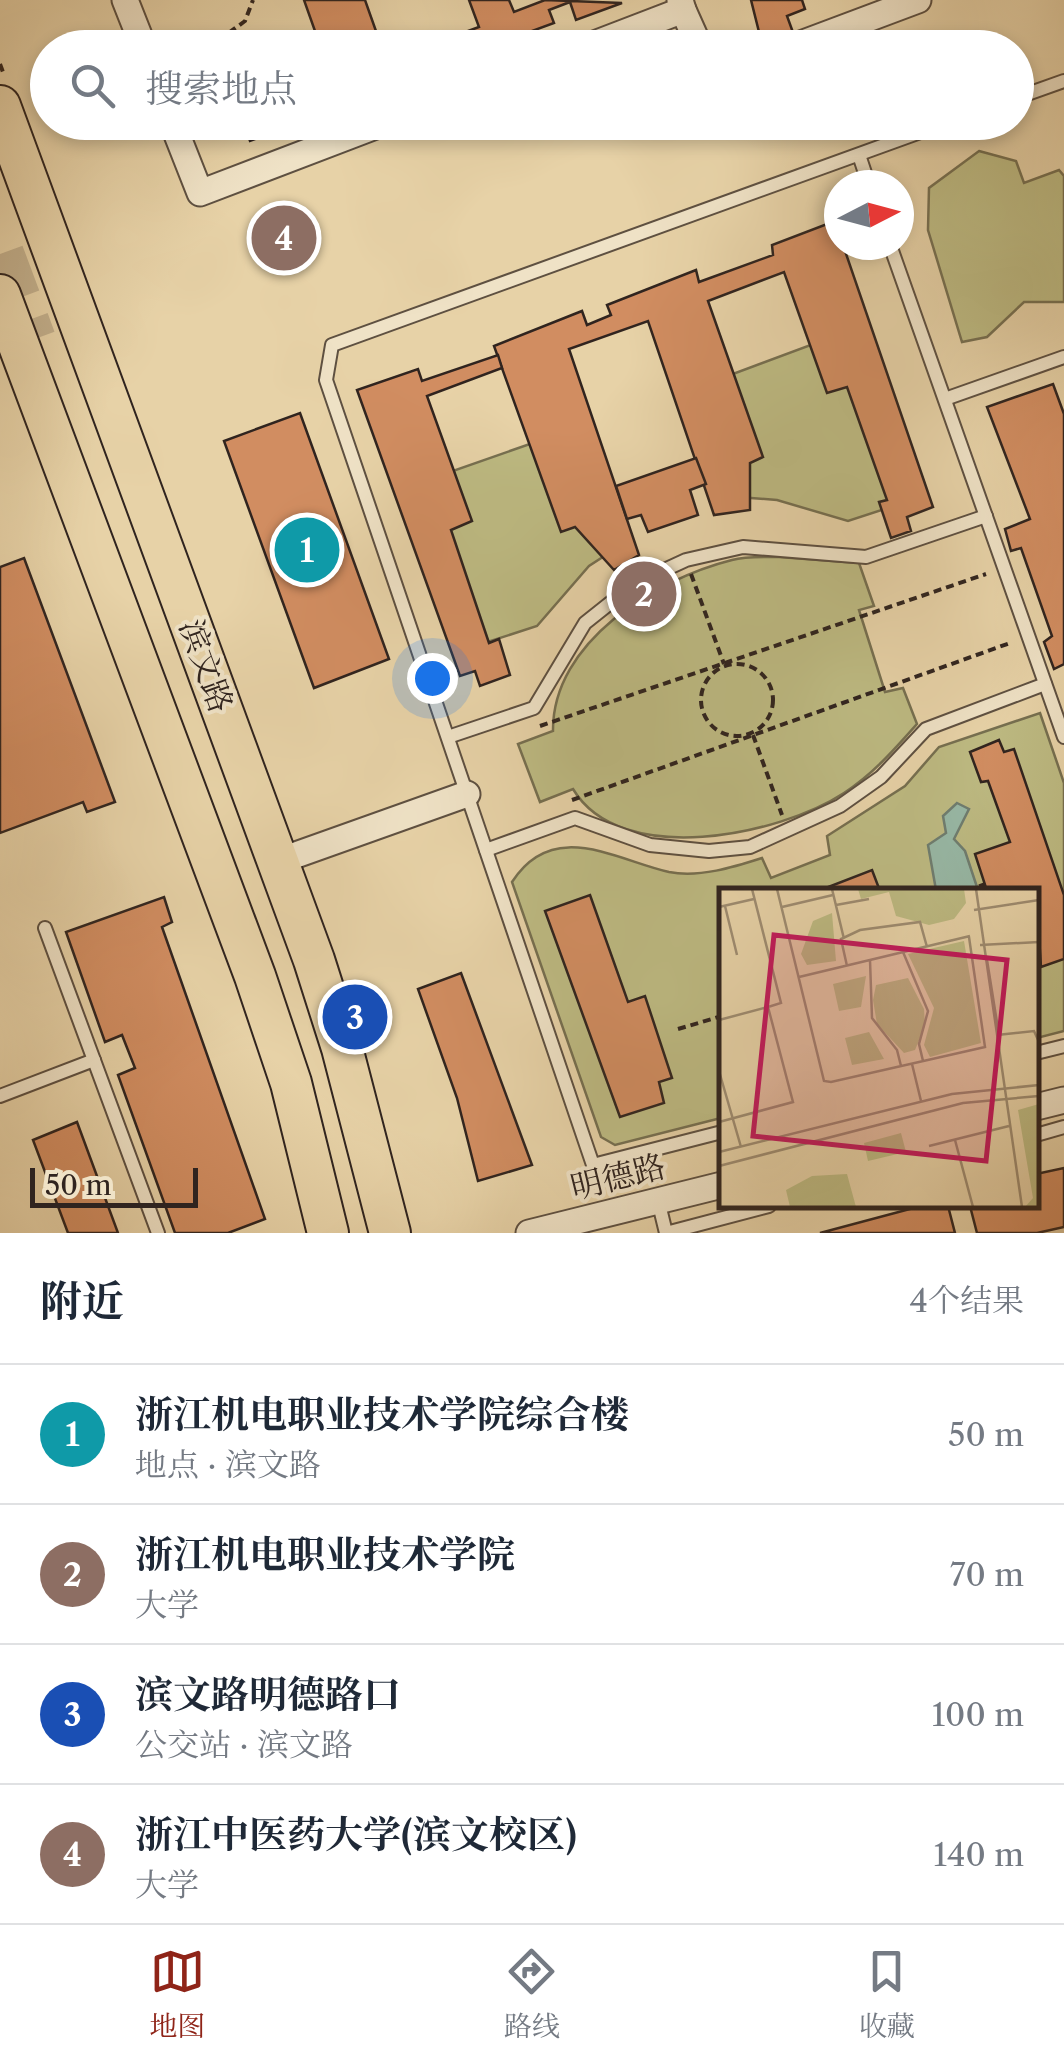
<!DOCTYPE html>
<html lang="zh">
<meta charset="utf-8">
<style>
body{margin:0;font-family:"Libre Caslon Text","Noto Serif SC",serif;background:#f6f6f7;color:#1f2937}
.compass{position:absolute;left:824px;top:170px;width:90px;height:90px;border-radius:50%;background:#fff;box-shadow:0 5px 15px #0003;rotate:84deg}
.scale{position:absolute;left:30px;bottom:25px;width:168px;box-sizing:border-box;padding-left:10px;border:5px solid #30241f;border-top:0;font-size:28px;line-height:35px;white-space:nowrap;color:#30241f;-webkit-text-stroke:8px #efe2c6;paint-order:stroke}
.you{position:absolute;left:432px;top:678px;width:35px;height:35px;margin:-25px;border:8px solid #fff;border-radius:50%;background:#1a73e8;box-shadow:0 0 0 15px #1a73e833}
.badge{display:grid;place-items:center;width:65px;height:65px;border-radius:50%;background:#8f2418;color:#fff;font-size:32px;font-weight:700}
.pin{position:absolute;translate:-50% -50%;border:5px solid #fff;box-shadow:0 2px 10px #0006}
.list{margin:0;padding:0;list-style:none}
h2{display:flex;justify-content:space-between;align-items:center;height:130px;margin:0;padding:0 40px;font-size:42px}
h2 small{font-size:32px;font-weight:400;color:#747a83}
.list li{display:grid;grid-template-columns:65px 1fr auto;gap:30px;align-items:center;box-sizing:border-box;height:140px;padding:0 40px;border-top:2px solid #e0e1e3}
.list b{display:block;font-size:38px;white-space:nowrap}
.list p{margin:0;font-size:32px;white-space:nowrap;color:#747a83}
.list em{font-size:32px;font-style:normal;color:#747a83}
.icon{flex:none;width:55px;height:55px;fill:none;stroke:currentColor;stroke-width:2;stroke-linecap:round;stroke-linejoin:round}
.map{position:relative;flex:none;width:1064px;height:1233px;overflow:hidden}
.search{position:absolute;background:#fff;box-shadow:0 5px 15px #0003;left:30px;right:30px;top:30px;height:110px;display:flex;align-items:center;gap:25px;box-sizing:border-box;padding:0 35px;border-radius:55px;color:#747a83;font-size:38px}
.sheet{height:690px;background:#fff}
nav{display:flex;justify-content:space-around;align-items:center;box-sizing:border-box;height:140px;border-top:2px solid #e0e1e3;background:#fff;font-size:28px;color:#747a83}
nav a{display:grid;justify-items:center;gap:5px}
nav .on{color:#8f2418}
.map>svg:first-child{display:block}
.green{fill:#bdba82;stroke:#766f50;stroke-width:2.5}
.water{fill:#97b8a6;stroke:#6e7d70;stroke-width:2.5}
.building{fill:#d18d61;stroke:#30241f;stroke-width:2.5}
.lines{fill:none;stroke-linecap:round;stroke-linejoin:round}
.highway-tunnel{stroke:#c2af8c;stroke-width:48;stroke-dasharray:48 24;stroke-linecap:butt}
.lane-casing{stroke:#5e5041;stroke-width:16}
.street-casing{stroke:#5e5041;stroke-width:29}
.primary-casing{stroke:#30241f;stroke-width:44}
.path{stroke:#30241f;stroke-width:4;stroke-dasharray:8 5;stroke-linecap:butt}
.lane{stroke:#efe2c6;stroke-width:12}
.street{stroke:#efe2c6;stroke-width:25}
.primary{stroke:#e7d2a7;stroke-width:40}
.labels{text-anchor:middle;stroke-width:8;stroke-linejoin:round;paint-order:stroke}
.street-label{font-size:32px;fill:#30241f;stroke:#efe2c6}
.inset-road{fill:none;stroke:#9e8c71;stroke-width:2.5}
.view{fill:#c2185b;fill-opacity:0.15;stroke:#c2185b;stroke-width:5}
.inset-edge{fill:none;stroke:#30241f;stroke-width:5}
</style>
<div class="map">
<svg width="1064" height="1233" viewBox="0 0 1064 1233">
<rect width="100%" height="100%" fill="#e7d2a7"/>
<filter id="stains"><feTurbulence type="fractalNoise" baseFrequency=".002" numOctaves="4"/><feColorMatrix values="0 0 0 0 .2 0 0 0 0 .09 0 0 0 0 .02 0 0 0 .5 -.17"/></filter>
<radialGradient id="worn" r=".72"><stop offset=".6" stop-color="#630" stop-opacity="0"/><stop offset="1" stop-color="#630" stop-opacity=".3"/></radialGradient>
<!-- green -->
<g class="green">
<path d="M979,151L1016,161L1024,183L1059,170L1064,176V302H1024L987,337L962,342L928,230L929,188Z"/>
<path d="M840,334L903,503L848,521L777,500L738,497L706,384Z"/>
<path d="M567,431L612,551L589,566L537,626L475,646L427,480Z"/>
<path d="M779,557L859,563L874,606L859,610L885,692L903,688L917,724C894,750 873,774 844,793C780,835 621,869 573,789L540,802L518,744L553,731C552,642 656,579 732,560C747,556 764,557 779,557Z"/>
<path d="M1040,713L1064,783V1031L1037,1038L1036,891H722L721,1118L615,1145L601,1137L512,882C553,818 616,860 669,872C699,878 734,867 762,858L771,878L830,855L827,836L905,786L939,747Z"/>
</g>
<!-- water -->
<path class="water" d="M957,803L969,809L954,839L965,851L978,890H936L928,845L946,833L943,816Z"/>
<!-- building -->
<g class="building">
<path d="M304,0H365L382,48H321Z"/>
<path d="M469,0H509L514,12L545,0L622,3L576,20L570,2L549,10L554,23L488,47L486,39L464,48H422L479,27Z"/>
<path d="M751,0H802L805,9L787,16L795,38L763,48Z"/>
<path d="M243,122H295V124L250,141Z"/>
<path d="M835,221L839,245H843L933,507L907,517L911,531L891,538L879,502L887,500L847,387L827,393L784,272L708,301L763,457L750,463V510L714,515L648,321L569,349L639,555L614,570L575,527L561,532L494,346L582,311L587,325L611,315L607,305L696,270L699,282L773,255L772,245Z"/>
<path d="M498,355L502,368L427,396L472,521L451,530L489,643L499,639L510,675L480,686L475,671L460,676L357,390L418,369L422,381Z"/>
<path d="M1053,384L1064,414V664L1054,669L1044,642L1052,636L1021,548L1011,551L1005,529L1030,519L987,407Z"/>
<path d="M300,413L389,659L314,688L224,441Z"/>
<path d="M696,458L706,484L690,490L698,515L648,532L641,515L627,519L616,486Z"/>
<path d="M24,558L115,802L87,812L83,802L0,833V567Z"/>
<path d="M999,740L1004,752L1014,749L1064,895V959L1041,967L1036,891H987L975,854L1010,842L988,781L981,782L970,752Z"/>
<path d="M872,870L880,891H818Z"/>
<path d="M590,895L628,1002L645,996L672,1078L659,1082L664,1103L620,1117L545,911Z"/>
<path d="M164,897L172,922L162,927L265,1219L228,1233H175L118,1075L135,1068L122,1035L105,1042L66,932Z"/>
<path d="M461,973L532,1165L478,1181L457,1098L418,989Z"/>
<path d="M77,1122L118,1233H68L33,1140Z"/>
<path d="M1064,1168V1227L1037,1233H977L970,1206H1036V1174Z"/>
<path d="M921,1206H948L955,1233H820Z"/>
</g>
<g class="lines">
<!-- highway-tunnel -->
<path class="highway-tunnel" d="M0,254L32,340"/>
<!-- lane casing -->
<g class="lane-casing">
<g id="lane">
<path d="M1016,98L1064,81"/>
<path d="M859,155L869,185"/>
<path d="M890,245L1064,737"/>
<path d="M945,399L1064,357"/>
<path d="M448,737L534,708L585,623L634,584L686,560L743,547L866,557L986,516"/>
<path d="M486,850L575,818L650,845L709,851L750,847L840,806L881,777L926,729L1045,684"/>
<path d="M45,928L158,1233"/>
<path d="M1036,1053L1064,1046"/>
<path d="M0,1096L94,1060"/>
<path d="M722,1132L593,1165L326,380L332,345L948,122"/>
<path d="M1036,1135L1064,1127"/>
<path d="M658,1200L666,1233L769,1206"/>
</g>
</g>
<!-- street casing -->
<g class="street-casing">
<g id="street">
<path d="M125,0L144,48"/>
<path d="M683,10L700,48"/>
<path d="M584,48L683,10L680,0"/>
<path d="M790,48L918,0"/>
<path d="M172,122L200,193L386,122"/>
<path d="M279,861L467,794"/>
<path d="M1036,1107L1064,1100"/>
<path d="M529,1233L722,1185"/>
</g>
</g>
<!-- primary casing -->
<g class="primary-casing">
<g id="primary">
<path d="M0,106L314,960L342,1048L390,1233"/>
<path d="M0,295L255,976L291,1083L328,1233"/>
</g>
</g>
<!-- path -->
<g class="path">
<path d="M208,48L245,21L253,0"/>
<path d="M0,64L4,75"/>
<path d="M691,574L724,664"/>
<circle cx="737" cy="700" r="36"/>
<path d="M540,726L986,574"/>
<path d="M753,735L782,815"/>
<path d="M572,800L1010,643"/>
<path d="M967,891L985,884"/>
<path d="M678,1029L722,1016"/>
</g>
<!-- lane -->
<use href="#lane" class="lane"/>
<!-- street -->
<use href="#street" class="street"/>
<!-- primary -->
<use href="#primary" class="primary"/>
</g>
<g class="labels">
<!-- street labels -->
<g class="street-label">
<text transform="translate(206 666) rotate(70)" y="11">滨文路</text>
<text transform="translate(618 1177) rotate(-14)" y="11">明德路</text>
</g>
</g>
<!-- overview -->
<g transform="translate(719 888)">
<rect width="320" height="320" fill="#e7d2a7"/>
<path d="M139,1H245L247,15L235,31L210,37L177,28L170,4L142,11ZM113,25L117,73L88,77L82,66L94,33ZM245,53L262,155L211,169L205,157L215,120L189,66ZM147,88L142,119L120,123L114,96ZM189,90L205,121L206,138L196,162L185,165L158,136L154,112L157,97ZM150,144L165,171L133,177L126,150ZM320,216V319H306L314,310L299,222ZM182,245L187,264L149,273L145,255ZM128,286L137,319H71L67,302L93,288Z" fill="#bdba82"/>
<path class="inset-road" d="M33,1L62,115L49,119M58,1L105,193L112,194L266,159L250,49M113,1L125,51M257,1L303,319M117,17L150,11M6,18L18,67M0,19L35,11M63,19L114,7M255,22L320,12M261,57L320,54M184,64L209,123L200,156L204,173M151,72L153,130L178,162L182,178M268,72L280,147M128,78L122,51L141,42L201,34L208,59M80,89L251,48M0,132L49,119L74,214L0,234M278,147L315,143L320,154M193,176L202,213M0,183L22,259M236,252L254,319M210,258L290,238M0,264L233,206L320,197M0,278L244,215L320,208"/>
<path class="view" d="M55,47L288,72L267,273L34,248Z"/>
<rect width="320" height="320" class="inset-edge"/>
</g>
<rect width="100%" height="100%" filter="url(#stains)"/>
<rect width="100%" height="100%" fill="url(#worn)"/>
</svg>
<svg class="compass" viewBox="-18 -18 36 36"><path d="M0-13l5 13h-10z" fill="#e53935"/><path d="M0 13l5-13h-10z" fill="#747a83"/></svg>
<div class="scale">50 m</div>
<div class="you"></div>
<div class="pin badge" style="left:307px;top:550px;background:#0f9aa8">1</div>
<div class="pin badge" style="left:644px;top:594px;background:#8d6e63">2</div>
<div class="pin badge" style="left:355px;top:1017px;background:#1a4fb4">3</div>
<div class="pin badge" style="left:284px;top:238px;background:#8d6e63">4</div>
<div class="search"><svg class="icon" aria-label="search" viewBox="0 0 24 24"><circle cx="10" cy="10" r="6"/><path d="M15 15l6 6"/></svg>搜索地点</div>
</div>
<section class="sheet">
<h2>附近<small>4个结果</small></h2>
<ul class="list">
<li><span class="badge" style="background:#0f9aa8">1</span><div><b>浙江机电职业技术学院综合楼</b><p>地点 · 滨文路</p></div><em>50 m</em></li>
<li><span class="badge" style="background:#8d6e63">2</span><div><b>浙江机电职业技术学院</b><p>大学</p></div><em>70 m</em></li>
<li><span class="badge" style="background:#1a4fb4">3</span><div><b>滨文路明德路口</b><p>公交站 · 滨文路</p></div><em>100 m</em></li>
<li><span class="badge" style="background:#8d6e63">4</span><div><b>浙江中医药大学(滨文校区)</b><p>大学</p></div><em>140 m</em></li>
</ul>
</section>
<nav>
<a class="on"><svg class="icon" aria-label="map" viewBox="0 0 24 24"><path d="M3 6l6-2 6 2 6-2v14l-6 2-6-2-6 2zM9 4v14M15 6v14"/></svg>地图</a>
<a><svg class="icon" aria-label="directions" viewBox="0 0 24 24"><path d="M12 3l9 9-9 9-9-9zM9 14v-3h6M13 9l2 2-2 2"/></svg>路线</a>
<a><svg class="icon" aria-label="saved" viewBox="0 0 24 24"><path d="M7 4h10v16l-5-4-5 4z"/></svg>收藏</a>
</nav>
